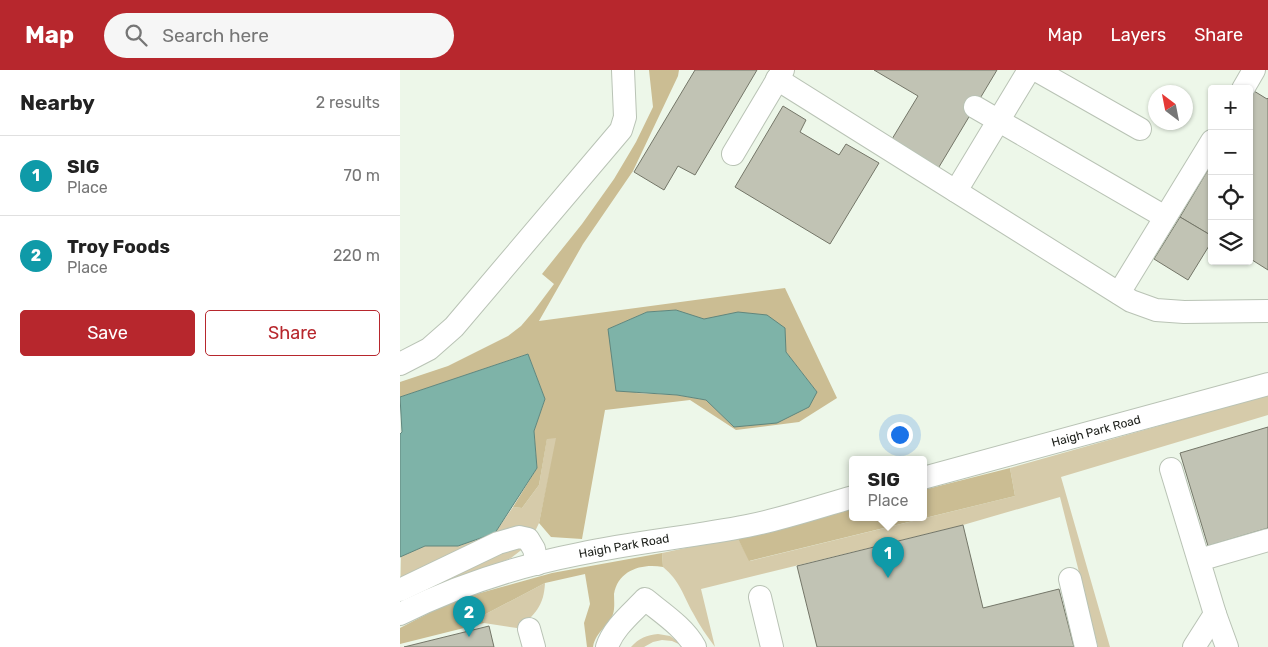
<!DOCTYPE html>
<meta charset="utf-8">
<style>
body{margin:0;font-family:Rubik,sans-serif;background:#f6f6f6;color:#222}
.controls{position:absolute;right:15px;top:15px;display:grid;overflow:hidden;border-radius:5px;box-shadow:0 1px 4px #0004}
.controls button{width:45px;height:45px;display:grid;place-items:center;padding:0;border:0;border-bottom:1px solid #e0e0e0;background:#fff;color:#222;font:25px sans-serif}
.compass{position:absolute;left:748px;top:15px;width:45px;height:45px;border-radius:50%;background:#fff;box-shadow:0 1px 4px #0004;rotate:328deg}
.you{position:absolute;left:499px;top:364px;width:18px;height:18px;margin:-12px;border:4px solid #fff;border-radius:50%;background:#1a73e8;box-shadow:0 0 0 8px #1a73e833}
.badge{display:grid;place-items:center;width:32px;height:32px;border-radius:50%;background:#b7272d;color:#fff;font-size:16px;font-weight:700}
.pin{position:absolute;translate:-50% -41px;filter:drop-shadow(0 1px 2px #0008)}
.pin::after{content:'';position:absolute;top:26px;width:18px;height:15px;background:inherit;clip-path:polygon(0 0,100% 0,50% 100%)}
.popup{position:absolute;left:449px;top:386px;width:78px;height:65px;box-sizing:border-box;display:grid;place-content:center;border-radius:5px;background:#fff;filter:drop-shadow(0 1px 4px #0005);font-size:16px;white-space:nowrap;color:#767676}
.popup b{font-size:19px;color:#222}
.popup::after{content:'';position:absolute;left:50%;top:100%;margin-left:-10px;border:10px solid transparent;border-top-color:#fff}
.list{margin:0;padding:0;list-style:none}
h2{display:flex;justify-content:space-between;align-items:center;height:65px;margin:0;padding:0 20px;font-size:21px}
h2 small{font-size:16px;font-weight:400;color:#767676}
.list li{display:grid;grid-template-columns:32px 1fr auto;gap:15px;align-items:center;box-sizing:border-box;height:80px;padding:0 20px;border-top:1px solid #e0e0e0}
.list b{display:block;font-size:19px;white-space:nowrap}
.list p{margin:0;font-size:16px;white-space:nowrap;color:#767676}
.list em{font-size:16px;font-style:normal;color:#767676}
.actions{display:flex;gap:10px;padding:15px 20px}
.actions a{flex:1;padding:11px 0;border:1px solid #b7272d;border-radius:5px;text-align:center;font-size:18px;color:#b7272d}
.actions .main{background:#b7272d;color:#fff}
.icon{flex:none;width:28px;height:28px;fill:none;stroke:currentColor;stroke-width:2;stroke-linecap:round;stroke-linejoin:round}
.map{position:relative;flex:none;width:868px;height:577px;overflow:hidden}
header{display:flex;align-items:center;gap:30px;box-sizing:border-box;height:70px;padding:0 25px;background:#b7272d;color:#fff}
header strong{font-size:24px}
nav{display:flex;gap:28px;margin-inline-start:auto;font-size:18px}
.search{width:350px;height:45px;background:#f6f6f6;display:flex;align-items:center;gap:12px;box-sizing:border-box;padding:0 18px;border-radius:28px;color:#767676;font-size:19px}
main{display:flex}
aside{flex:1;background:#fff}
.map>svg:first-child{display:block}
.green{fill:#d6cbaa}
.forest{fill:#cbbd93;fill-rule:evenodd}
.water{fill:#7eb3a8;stroke:#60867d}
.building{fill:#c1c3b4;stroke:#747668}
.lines{fill:none;stroke-linecap:round;stroke-linejoin:round}
.minor-casing{stroke:#b9c3b5;stroke-width:24}
.minor{stroke:#fff;stroke-width:22}
.labels{text-anchor:middle;stroke-width:4;stroke-linejoin:round;paint-order:stroke}
.street-label{font-size:12px;fill:#1b1e19;stroke:#fff}
</style>
<header>
<strong>Map</strong>
<div class="search"><svg class="icon" aria-label="search" viewBox="0 0 24 24"><circle cx="10" cy="10" r="6"/><path d="M15 15l6 6"/></svg>Search here</div>
<nav><a>Map</a><a>Layers</a><a>Share</a></nav>
</header>
<main>
<aside>
<h2>Nearby<small>2 results</small></h2>
<ul class="list">
<li><span class="badge" style="background:#0f9aa8">1</span><div><b>SIG</b><p>Place</p></div><em>70 m</em></li>
<li><span class="badge" style="background:#0f9aa8">2</span><div><b>Troy Foods</b><p>Place</p></div><em>220 m</em></li>
</ul>
<div class="actions"><a class="main">Save</a><a>Share</a></div>
</aside>
<div class="map">
<svg width="868" height="577" viewBox="0 0 868 577">
<rect width="100%" height="100%" fill="#edf7e9"/>
<!-- green -->
<g class="green">
<path d="M868,325V345L661,407L710,577H698L660,427L563,455L301,519L315,577C307,566 299,555 293,543C283,525 280,511 263,497L262,483L337,467L350,491L615,426L610,398Z"/>
<path d="M147,368H157L139,453L129,474L111,488L34,519L0,535L1,486L25,476H58L95,463L113,437L122,438L139,415Z"/>
<path d="M145,513C144,535 135,546 117,558L84,553L82,546Z"/>
<path d="M258,564L270,566L280,573L281,575L272,571L262,570L253,572L244,577H231C239,568 247,565 258,564Z"/>
</g>
<!-- forest -->
<g class="forest">
<path d="M249,0H279L278,6L233,101L183,174L139,251L385,218L437,328L399,352L336,360L290,330L205,340L182,469L151,467L139,453L156,368L147,369L139,415L122,438L113,437L137,398L134,361L145,329L128,284L0,327V312L48,296L108,266L121,256L133,242L154,214L142,204L182,154L214,109L236,72L253,37ZM276,240L386,282L417,322L334,357L306,330L277,325L236,323L208,259L247,242Z"/>
<path d="M610,398L615,426L349,491L337,467L453,438V447H523V420Z"/>
<path d="M262,483L263,497C242,493 218,500 214,524C214,530 215,538 213,544C209,556 196,561 193,577H187L184,553L190,534L185,504L145,513L82,546L84,553L0,574V558L52,531L98,518L152,503Z"/>
</g>
<!-- water -->
<g class="water">
<path d="M276,240L304,249L338,242L367,245L385,258L386,282L417,322L409,337L377,353L334,357L306,330L277,325L216,321L208,259L247,242Z"/>
<path d="M128,284L145,329L134,361L137,398L95,463L58,476H25L0,487V364L2,362L0,327Z"/>
</g>
<!-- building -->
<g class="building">
<path d="M295,0H357L295,105L278,96L264,120L234,102Z"/>
<path d="M474,0H597L536,102L489,74L518,26Z"/>
<path d="M854,21L867,29L868,28V200L849,188V30Z"/>
<path d="M383,36L406,50L400,62L439,85L446,74L479,93L430,174L335,117Z"/>
<path d="M812,93V166L780,147Z"/>
<path d="M780,147L812,166V171L788,210L754,189Z"/>
<path d="M868,357V458L808,476L780,383Z"/>
<path d="M563,455L583,538L659,519L674,577H417L397,496Z"/>
<path d="M89,556L94,577H4Z"/>
</g>
<g class="lines">
<!-- minor casing -->
<g class="minor-casing">
<g id="minor">
<path d="M636,0L740,59"/>
<path d="M377,9L731,231L756,240L784,242L868,241"/>
<path d="M843,19L854,0"/>
<path d="M575,37L765,147"/>
<path d="M333,84L383,0"/>
<path d="M556,121L629,0"/>
<path d="M719,223L812,71"/>
<path d="M0,294L29,279L54,257L221,60L225,47L223,0"/>
<path d="M771,399L815,544L794,577"/>
<path d="M523,408L868,314"/>
<path d="M799,490L868,470"/>
<path d="M670,509L686,577"/>
<path d="M0,520L98,473L119,467L128,469L134,479L137,494"/>
<path d="M360,527L372,577"/>
<path d="M0,544C56,516 118,496 179,484C234,472 291,467 347,456C383,449 418,437 453,427"/>
<path d="M815,544L827,577"/>
<path d="M129,559L134,577"/>
<path d="M207,577C213,558 232,543 245,529C262,543 284,557 295,577"/>
</g>
</g>
<!-- minor -->
<use href="#minor" class="minor"/>
</g>
<g class="labels">
<!-- street labels -->
<g class="street-label">
<text transform="translate(696 361) rotate(-15)" y="4">Haigh Park Road</text>
<text transform="translate(224 476) rotate(-10)" y="4">Haigh Park Road</text>
</g>
</g>
</svg>
<div class="controls">
<button>+</button>
<button>−</button>
<button><svg class="icon" aria-label="locate" viewBox="0 0 24 24"><circle cx="12" cy="12" r="6"/><path d="M12 2v4M12 18v4M2 12h4M18 12h4"/></svg></button>
<button><svg class="icon" aria-label="layers" viewBox="0 0 24 24"><path d="M12 4l9 5-9 5-9-5zM3 14l9 5 9-5"/></svg></button>
</div>
<svg class="compass" viewBox="-18 -18 36 36"><path d="M0-13l5 13h-10z" fill="#e53935"/><path d="M0 13l5-13h-10z" fill="#767676"/></svg>
<div class="you"></div>
<div class="pin badge" style="left:488px;top:508px;background:#0f9aa8">1</div>
<div class="popup"><b>SIG</b>Place</div>
<div class="pin badge" style="left:69px;top:567px;background:#0f9aa8">2</div>
</div>
</main>
